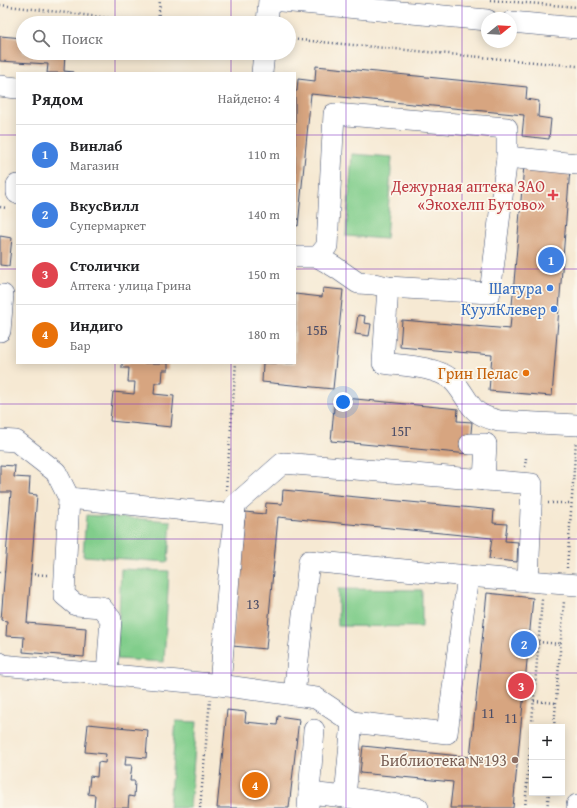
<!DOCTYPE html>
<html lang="ru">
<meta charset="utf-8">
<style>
body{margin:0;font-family:"Gentium Book Plus",serif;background:#f2f2f2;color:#202124}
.controls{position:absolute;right:12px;bottom:12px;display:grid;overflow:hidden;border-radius:0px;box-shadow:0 2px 10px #0003}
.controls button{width:36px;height:36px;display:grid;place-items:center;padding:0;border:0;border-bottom:1px solid #e0e0e0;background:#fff;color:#202124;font:20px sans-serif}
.compass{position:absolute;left:481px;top:12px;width:36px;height:36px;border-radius:50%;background:#fff;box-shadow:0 2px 10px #0003;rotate:72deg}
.you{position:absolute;left:343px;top:402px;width:14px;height:14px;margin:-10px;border:3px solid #fff;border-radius:50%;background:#1a73e8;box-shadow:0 0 0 6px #1a73e833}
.badge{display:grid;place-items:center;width:26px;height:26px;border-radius:50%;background:#d93025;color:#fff;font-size:13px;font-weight:700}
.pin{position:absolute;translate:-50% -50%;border:2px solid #fff;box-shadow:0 1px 4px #0006}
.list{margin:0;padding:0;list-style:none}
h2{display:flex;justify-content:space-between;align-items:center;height:52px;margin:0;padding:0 16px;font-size:17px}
h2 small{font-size:13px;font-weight:400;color:#757577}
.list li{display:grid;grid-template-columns:26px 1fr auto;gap:12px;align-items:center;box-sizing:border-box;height:60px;padding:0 16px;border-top:1px solid #e0e0e0}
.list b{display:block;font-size:15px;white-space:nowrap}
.list p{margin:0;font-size:13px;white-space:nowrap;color:#757577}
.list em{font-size:13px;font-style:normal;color:#757577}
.icon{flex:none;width:22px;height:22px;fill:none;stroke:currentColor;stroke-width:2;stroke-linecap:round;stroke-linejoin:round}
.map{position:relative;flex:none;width:577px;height:808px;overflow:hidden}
.search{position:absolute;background:#fff;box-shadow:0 2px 10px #0003;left:16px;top:16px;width:280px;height:44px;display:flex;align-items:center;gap:10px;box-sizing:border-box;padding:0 14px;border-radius:22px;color:#757577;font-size:15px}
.panel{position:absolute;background:#fff;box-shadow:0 2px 10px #0003;left:16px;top:72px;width:280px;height:292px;border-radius:0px}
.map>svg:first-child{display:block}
.green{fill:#81cd8b;stroke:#4e7e74}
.building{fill:#d7a580}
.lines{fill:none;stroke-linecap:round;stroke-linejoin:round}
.minor-casing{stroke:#3c4b70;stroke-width:22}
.path{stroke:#3c4b70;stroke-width:2.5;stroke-dasharray:1 3;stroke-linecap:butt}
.minor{stroke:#fff;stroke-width:21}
.grid{fill:none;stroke:#7b2cbf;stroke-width:1;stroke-opacity:0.55}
.health-dot{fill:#e0444e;stroke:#fbf7ec;stroke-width:1.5}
.shop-dot{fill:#3f7fe0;stroke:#fbf7ec;stroke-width:1.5}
.food-dot{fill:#e8710a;stroke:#fbf7ec;stroke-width:1.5}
.education-dot{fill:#8d6e63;stroke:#fbf7ec;stroke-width:1.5}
.labels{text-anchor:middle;stroke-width:3.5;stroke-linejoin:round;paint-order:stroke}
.number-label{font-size:14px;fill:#4a4c66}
.health-label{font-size:16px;fill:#be3a42;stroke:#fbf7ec;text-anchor:end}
.shop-label{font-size:16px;fill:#366cbe;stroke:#fbf7ec;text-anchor:end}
.food-label{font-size:16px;fill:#c56008;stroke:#fbf7ec;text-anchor:end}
.education-label{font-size:16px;fill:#785e54;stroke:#fbf7ec;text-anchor:end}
</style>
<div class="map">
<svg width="577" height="808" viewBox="0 0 577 808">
<rect width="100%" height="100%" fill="#fbf7ec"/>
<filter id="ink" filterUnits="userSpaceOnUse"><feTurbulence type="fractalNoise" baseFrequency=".025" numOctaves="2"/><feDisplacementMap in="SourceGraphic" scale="8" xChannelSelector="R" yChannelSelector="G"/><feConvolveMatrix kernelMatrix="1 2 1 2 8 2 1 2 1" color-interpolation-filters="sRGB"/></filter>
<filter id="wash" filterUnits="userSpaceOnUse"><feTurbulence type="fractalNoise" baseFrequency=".012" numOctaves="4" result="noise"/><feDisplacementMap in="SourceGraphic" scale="16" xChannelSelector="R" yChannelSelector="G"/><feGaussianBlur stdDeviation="0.9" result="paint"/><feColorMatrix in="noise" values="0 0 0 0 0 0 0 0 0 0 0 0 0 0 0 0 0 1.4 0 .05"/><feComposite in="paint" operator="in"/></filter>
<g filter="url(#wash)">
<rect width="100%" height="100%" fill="#f6e9d3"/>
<!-- green -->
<g class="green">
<path d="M352,154L392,157L386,239L346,236Z"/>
<path d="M86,515L171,521L168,562L83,556Z"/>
<path d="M121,569L169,571L164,662L117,659Z"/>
<path d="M338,589L422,590V627L338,626Z"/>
<path d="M176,721L197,722L190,808H169Z"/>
</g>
<g id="blocks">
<!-- building -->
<g class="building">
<path d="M0,36L23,38V53H65L64,71L74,72V73H47L48,64L0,61Z"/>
<path d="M316,66L527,87L526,99L539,101L538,117L551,119L549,139L522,136L524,115L311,94L298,226L295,225V91H297L298,79L315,81Z"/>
<path d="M524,165L570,169L552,396L489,391L492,355L400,347L402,320L510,329Z"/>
<path d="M0,236L12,238L9,266L0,265Z"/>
<path d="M323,288L343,290L333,389L262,382L263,363H295V294L322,297Z"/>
<path d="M358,315L365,316L364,323L371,324L369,336L355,334Z"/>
<path d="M122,363H168V370H163L162,383H155L154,394L174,396L171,427L110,421L113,392L134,394L135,382H128L129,368H122Z"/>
<path d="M335,397L458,409L457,421L472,422L469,454L331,441Z"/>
<path d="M0,465L15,466L14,477L30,478L29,494L37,495L27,623L86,628L84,657L23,652L24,637L6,636L7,621L1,620L11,492H0Z"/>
<path d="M283,490L494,510L493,523L507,524L505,541L518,542L517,562L489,559L492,538L278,517L266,649L232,646L245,512L265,514L266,503L282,504Z"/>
<path d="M487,593L533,598L513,808H450L453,782L360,773L363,746L470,757Z"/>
<path d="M227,710L246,712L245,722L277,725L278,716L299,719L289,808H217Z"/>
<path d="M88,724L148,730L146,758L126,756L125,765H132L130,781H135L134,797L129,796L128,808H94L95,795L88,794L90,776L97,777L98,762L105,763L106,754L85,752Z"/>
</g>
</g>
</g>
<g filter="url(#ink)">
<use href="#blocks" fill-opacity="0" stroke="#3c4b70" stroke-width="1"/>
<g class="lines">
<!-- minor casing -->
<g class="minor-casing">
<g id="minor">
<path d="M271,0L487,20"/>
<path d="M511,22L577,28"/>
<path d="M267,23L269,0"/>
<path d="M262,73L264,53"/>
<path d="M0,86L17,88"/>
<path d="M334,114L507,128V157L490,293L388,287L374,284L358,283L335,267L318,257L327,246Z"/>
<path d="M507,157L577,164"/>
<path d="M17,185V193"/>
<path d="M295,257H318"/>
<path d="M388,287L383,363C404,366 434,366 451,379C461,387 466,401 474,409C479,415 491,419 499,421L577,425"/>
<path d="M0,295H3L0,331"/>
<path d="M0,440L16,441L56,472L69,498L64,595L76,605L101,607L111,619L107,674"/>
<path d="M470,444H486L484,480"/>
<path d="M69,498L235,515"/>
<path d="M0,663L1,665L212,684L316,698L352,722L345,797L418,808"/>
<path d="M220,685L235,505L283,463L532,484L528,581"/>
<path d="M294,695L309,561L468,576"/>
<path d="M352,722L447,733L468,576L577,585"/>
<path d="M309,793L314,730"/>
<path d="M308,807L309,793L345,797"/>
<path d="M577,808V805"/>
</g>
</g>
<!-- path -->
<g class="path">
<path d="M490,0L577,7"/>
<path d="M0,5L151,23"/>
<path d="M158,23L160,0"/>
<path d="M289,39L577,66"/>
<path d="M0,207L7,208"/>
<path d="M525,467L526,458"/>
<path d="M226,490L236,363"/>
<path d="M548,503H572"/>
<path d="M567,568L576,441"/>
<path d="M0,572H5"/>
<path d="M30,574L48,575"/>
<path d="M538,642L561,644"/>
<path d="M534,701L556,703"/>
<path d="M554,727L564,601"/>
<path d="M200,808L210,700"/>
<path d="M525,808L542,599"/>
<path d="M547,808L549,793"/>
</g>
<!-- minor -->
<use href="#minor" class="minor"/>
</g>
</g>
<!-- grid -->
<path class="grid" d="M115,0V23M231,0V23M346,0V808M462,0V808M115,53V73M231,53V73M0,135H17M295,135H577M0,269H17M295,269H577M115,363V808M231,363V808M0,404H577M0,539H577M0,673H577"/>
<!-- markers -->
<path class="health-dot" d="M551 189h4v4h4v4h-4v4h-4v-4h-4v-4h4z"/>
<g class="shop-dot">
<circle cx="550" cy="288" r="4"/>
<circle cx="554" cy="309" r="4"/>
</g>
<circle class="food-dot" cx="526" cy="373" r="4"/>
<circle class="education-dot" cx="515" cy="760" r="4"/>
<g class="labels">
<!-- number labels -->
<g class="number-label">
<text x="317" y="335">15Б</text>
<text x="401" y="436">15Г</text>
<text x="253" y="609">13</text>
<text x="488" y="718">11</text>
<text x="511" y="723">11</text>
</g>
<!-- health labels -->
<g class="health-label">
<text x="545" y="192">Дежурная аптека ЗАО<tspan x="545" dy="18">«Экохелп Бутово»</tspan></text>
</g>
<!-- shop labels -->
<g class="shop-label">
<text x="542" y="294">Шатура</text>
<text x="546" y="315">КуулКлевер</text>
</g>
<!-- food labels -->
<g class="food-label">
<text x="518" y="379">Грин Пелас</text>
</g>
<!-- education labels -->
<g class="education-label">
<text x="507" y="766">Библиотека №193</text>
</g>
</g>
</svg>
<div class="controls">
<button>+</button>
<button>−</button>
</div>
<svg class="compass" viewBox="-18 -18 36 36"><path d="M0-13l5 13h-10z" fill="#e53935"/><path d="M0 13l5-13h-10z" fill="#757577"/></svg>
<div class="you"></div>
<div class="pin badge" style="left:551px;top:260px;background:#3f7fe0">1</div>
<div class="pin badge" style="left:524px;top:644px;background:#3f7fe0">2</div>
<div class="pin badge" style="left:521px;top:686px;background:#e0444e">3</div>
<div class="pin badge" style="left:255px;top:785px;background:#e8710a">4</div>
<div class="search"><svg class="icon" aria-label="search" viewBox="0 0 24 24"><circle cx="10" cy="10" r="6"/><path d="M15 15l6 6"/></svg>Поиск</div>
<section class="panel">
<h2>Рядом<small>Найдено: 4</small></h2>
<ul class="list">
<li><span class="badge" style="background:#3f7fe0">1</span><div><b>Винлаб</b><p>Магазин</p></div><em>110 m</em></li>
<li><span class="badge" style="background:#3f7fe0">2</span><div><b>ВкусВилл</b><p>Супермаркет</p></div><em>140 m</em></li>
<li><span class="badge" style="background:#e0444e">3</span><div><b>Столички</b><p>Аптека · улица Грина</p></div><em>150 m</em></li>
<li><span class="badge" style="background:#e8710a">4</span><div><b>Индиго</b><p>Бар</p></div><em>180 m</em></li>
</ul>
</section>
</div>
